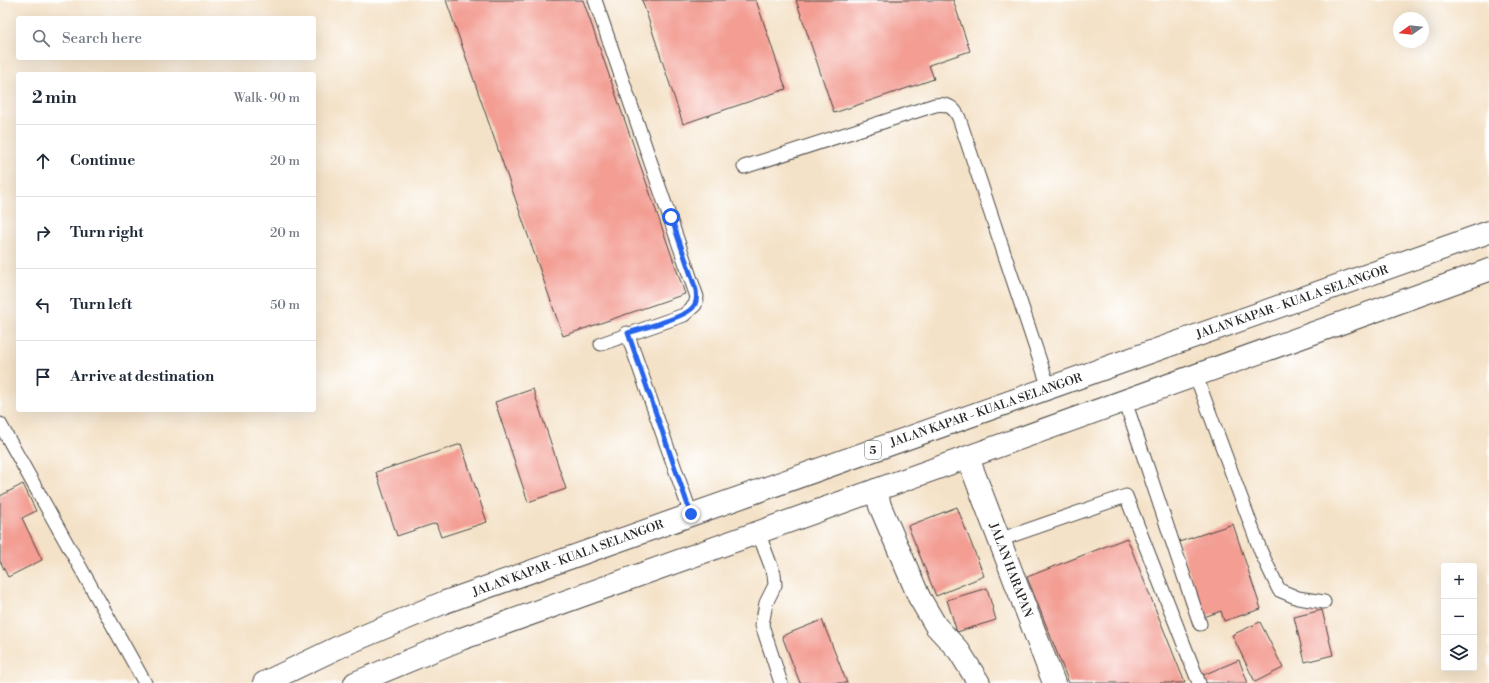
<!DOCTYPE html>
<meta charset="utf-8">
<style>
body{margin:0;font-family:"Libre Bodoni",serif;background:#f2f2f3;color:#1f2937}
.controls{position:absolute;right:12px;bottom:12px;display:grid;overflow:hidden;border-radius:4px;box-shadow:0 4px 16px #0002}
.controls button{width:36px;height:36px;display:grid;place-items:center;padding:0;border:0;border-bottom:1px solid #e0e1e3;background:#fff;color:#1f2937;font:20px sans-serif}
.compass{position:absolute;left:1393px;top:12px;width:36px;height:36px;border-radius:50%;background:#fff;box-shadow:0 4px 16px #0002;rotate:255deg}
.stop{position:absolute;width:12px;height:12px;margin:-9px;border:3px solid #2563eb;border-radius:50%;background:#fff}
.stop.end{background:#2563eb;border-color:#fff;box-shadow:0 1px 4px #0008}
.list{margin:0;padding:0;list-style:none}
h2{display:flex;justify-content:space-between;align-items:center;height:52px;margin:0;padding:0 16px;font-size:17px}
h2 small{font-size:13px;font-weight:400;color:#747a83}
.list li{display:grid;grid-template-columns:26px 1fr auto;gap:12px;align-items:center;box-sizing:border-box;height:72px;padding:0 16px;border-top:1px solid #e0e1e3}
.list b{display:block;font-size:15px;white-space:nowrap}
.list em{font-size:13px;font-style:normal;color:#747a83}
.icon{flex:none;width:22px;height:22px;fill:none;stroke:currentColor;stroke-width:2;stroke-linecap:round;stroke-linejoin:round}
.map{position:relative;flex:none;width:1489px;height:683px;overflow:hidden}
.search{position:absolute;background:#fff;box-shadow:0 4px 16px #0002;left:16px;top:16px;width:300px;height:44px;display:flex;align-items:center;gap:10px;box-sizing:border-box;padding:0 14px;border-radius:4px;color:#747a83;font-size:15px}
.panel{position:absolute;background:#fff;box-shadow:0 4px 16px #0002;left:16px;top:72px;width:300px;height:340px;border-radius:4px}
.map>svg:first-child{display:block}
.building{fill:#f39d93}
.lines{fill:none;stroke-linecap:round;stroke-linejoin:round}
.lane-casing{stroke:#494643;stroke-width:15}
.street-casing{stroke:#494643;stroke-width:24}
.highway-casing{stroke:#494643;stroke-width:24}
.lane{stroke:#fff;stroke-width:13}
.street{stroke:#fff;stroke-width:22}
.highway{stroke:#fff;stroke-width:22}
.route{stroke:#2563eb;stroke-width:5}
.labels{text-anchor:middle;stroke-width:3;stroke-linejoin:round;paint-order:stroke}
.shield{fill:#fff;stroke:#6b6b6b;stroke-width:1}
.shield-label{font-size:11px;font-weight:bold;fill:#2b2b2b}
.street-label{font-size:12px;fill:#2b2b2b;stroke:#fff}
</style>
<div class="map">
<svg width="1489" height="683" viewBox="0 0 1489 683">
<rect width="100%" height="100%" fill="#fff"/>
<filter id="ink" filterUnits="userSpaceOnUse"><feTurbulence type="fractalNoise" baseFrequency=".025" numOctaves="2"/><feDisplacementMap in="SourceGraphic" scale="8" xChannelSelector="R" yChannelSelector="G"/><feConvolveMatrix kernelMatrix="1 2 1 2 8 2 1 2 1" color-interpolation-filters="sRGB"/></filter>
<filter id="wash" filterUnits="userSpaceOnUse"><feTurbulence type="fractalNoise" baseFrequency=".012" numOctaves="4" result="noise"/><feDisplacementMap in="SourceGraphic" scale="16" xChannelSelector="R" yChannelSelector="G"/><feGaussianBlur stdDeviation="0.9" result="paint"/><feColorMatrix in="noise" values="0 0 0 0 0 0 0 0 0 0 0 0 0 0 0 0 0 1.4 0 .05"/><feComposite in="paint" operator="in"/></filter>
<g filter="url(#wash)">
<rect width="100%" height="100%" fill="#f4e2c8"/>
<g id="blocks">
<!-- building -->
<g class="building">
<path d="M446,0H583L685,294L563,336Z"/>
<path d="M642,0H756L786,89L683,124Z"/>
<path d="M796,0H953L970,51L929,65L934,79L834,113Z"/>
<path d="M533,389L566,489L528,502L495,402Z"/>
<path d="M461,444L487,522L441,537L436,523L397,536L376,472Z"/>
<path d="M23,484L36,511L22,518L42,560L8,577L0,561V496Z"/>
<path d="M957,507L984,576L936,596L908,526Z"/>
<path d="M1233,524L1261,609L1224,621L1221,611L1204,617L1179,542Z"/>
<path d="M1127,538L1185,683H1069L1027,577Z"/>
<path d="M987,588L996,620L957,632L947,600Z"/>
<path d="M1322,610L1333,655L1305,662L1294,617Z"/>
<path d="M822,620L847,683H800L782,636Z"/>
<path d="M1260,622L1283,668L1255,682L1232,635Z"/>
<path d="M1239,660L1248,683H1206L1203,675Z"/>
</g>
</g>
</g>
<g filter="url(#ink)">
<use href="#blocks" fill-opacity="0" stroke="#494643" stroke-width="1"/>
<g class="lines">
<!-- lane casing -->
<g class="lane-casing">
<g id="lane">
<path d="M595,0L697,297L695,305L684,315L601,344"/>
<path d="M744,167L935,105C947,103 954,107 959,118L1049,388"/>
<path d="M627,333L691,514"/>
<path d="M1196,376L1261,552L1279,590L1298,598L1324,602"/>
<path d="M1125,401L1200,624"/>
<path d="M0,424L145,683"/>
<path d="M758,532L774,574L775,585L766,603L762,625L781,683"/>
<path d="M999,540L1126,496L1199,683"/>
</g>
</g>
<!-- street casing -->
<g class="street-casing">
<g id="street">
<path d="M968,458L1054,683"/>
<path d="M876,490L880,506L919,597L936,626L959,651L979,683"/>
</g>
</g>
<!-- highway casing -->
<g class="highway-casing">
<g id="highway">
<path d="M264,683L343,645L445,602L1489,232"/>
<path d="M355,683L461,639L1489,270"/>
</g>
</g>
<!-- lane -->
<use href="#lane" class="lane"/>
<!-- street -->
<use href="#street" class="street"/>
<!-- highway -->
<use href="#highway" class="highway"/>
</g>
</g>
<g class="lines" filter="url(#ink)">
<!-- route -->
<path class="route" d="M671,217L696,290C697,298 697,305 690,310C680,319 642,328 628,333L691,514"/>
</g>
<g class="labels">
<!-- shield labels -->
<rect class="shield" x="865" y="441" width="16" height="18" rx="3"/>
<g class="shield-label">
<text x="873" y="454">5</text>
</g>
<!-- street labels -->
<g class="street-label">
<text transform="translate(1292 302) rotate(-19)" y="4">JALAN KAPAR - KUALA SELANGOR</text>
<text transform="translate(986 410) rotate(-19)" y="4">JALAN KAPAR - KUALA SELANGOR</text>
<text transform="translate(568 558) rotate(-20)" y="4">JALAN KAPAR - KUALA SELANGOR</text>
<text transform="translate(1011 570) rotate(69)" y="4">JALAN HARAPAN</text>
</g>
</g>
</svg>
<div class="controls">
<button>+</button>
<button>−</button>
<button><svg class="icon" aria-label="layers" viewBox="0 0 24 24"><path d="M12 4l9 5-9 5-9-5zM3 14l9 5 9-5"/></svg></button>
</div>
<svg class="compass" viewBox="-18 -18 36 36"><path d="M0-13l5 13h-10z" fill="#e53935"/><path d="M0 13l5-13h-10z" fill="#747a83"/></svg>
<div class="stop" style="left:671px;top:217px"></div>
<div class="stop end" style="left:691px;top:514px"></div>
<div class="search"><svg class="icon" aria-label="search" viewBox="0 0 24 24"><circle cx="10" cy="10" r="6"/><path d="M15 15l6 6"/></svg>Search here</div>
<section class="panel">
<h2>2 min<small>Walk · 90 m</small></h2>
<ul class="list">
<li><svg class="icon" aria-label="ahead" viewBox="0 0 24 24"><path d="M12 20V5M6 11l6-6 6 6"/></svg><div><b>Continue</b></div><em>20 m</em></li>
<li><svg class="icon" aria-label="right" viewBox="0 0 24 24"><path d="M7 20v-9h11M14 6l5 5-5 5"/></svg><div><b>Turn right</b></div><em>20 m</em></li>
<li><svg class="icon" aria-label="left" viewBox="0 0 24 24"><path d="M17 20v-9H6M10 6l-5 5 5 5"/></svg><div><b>Turn left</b></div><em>50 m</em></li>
<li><svg class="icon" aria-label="arrive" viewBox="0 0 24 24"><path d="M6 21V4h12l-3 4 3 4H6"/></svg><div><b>Arrive at destination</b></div></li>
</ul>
</section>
</div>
